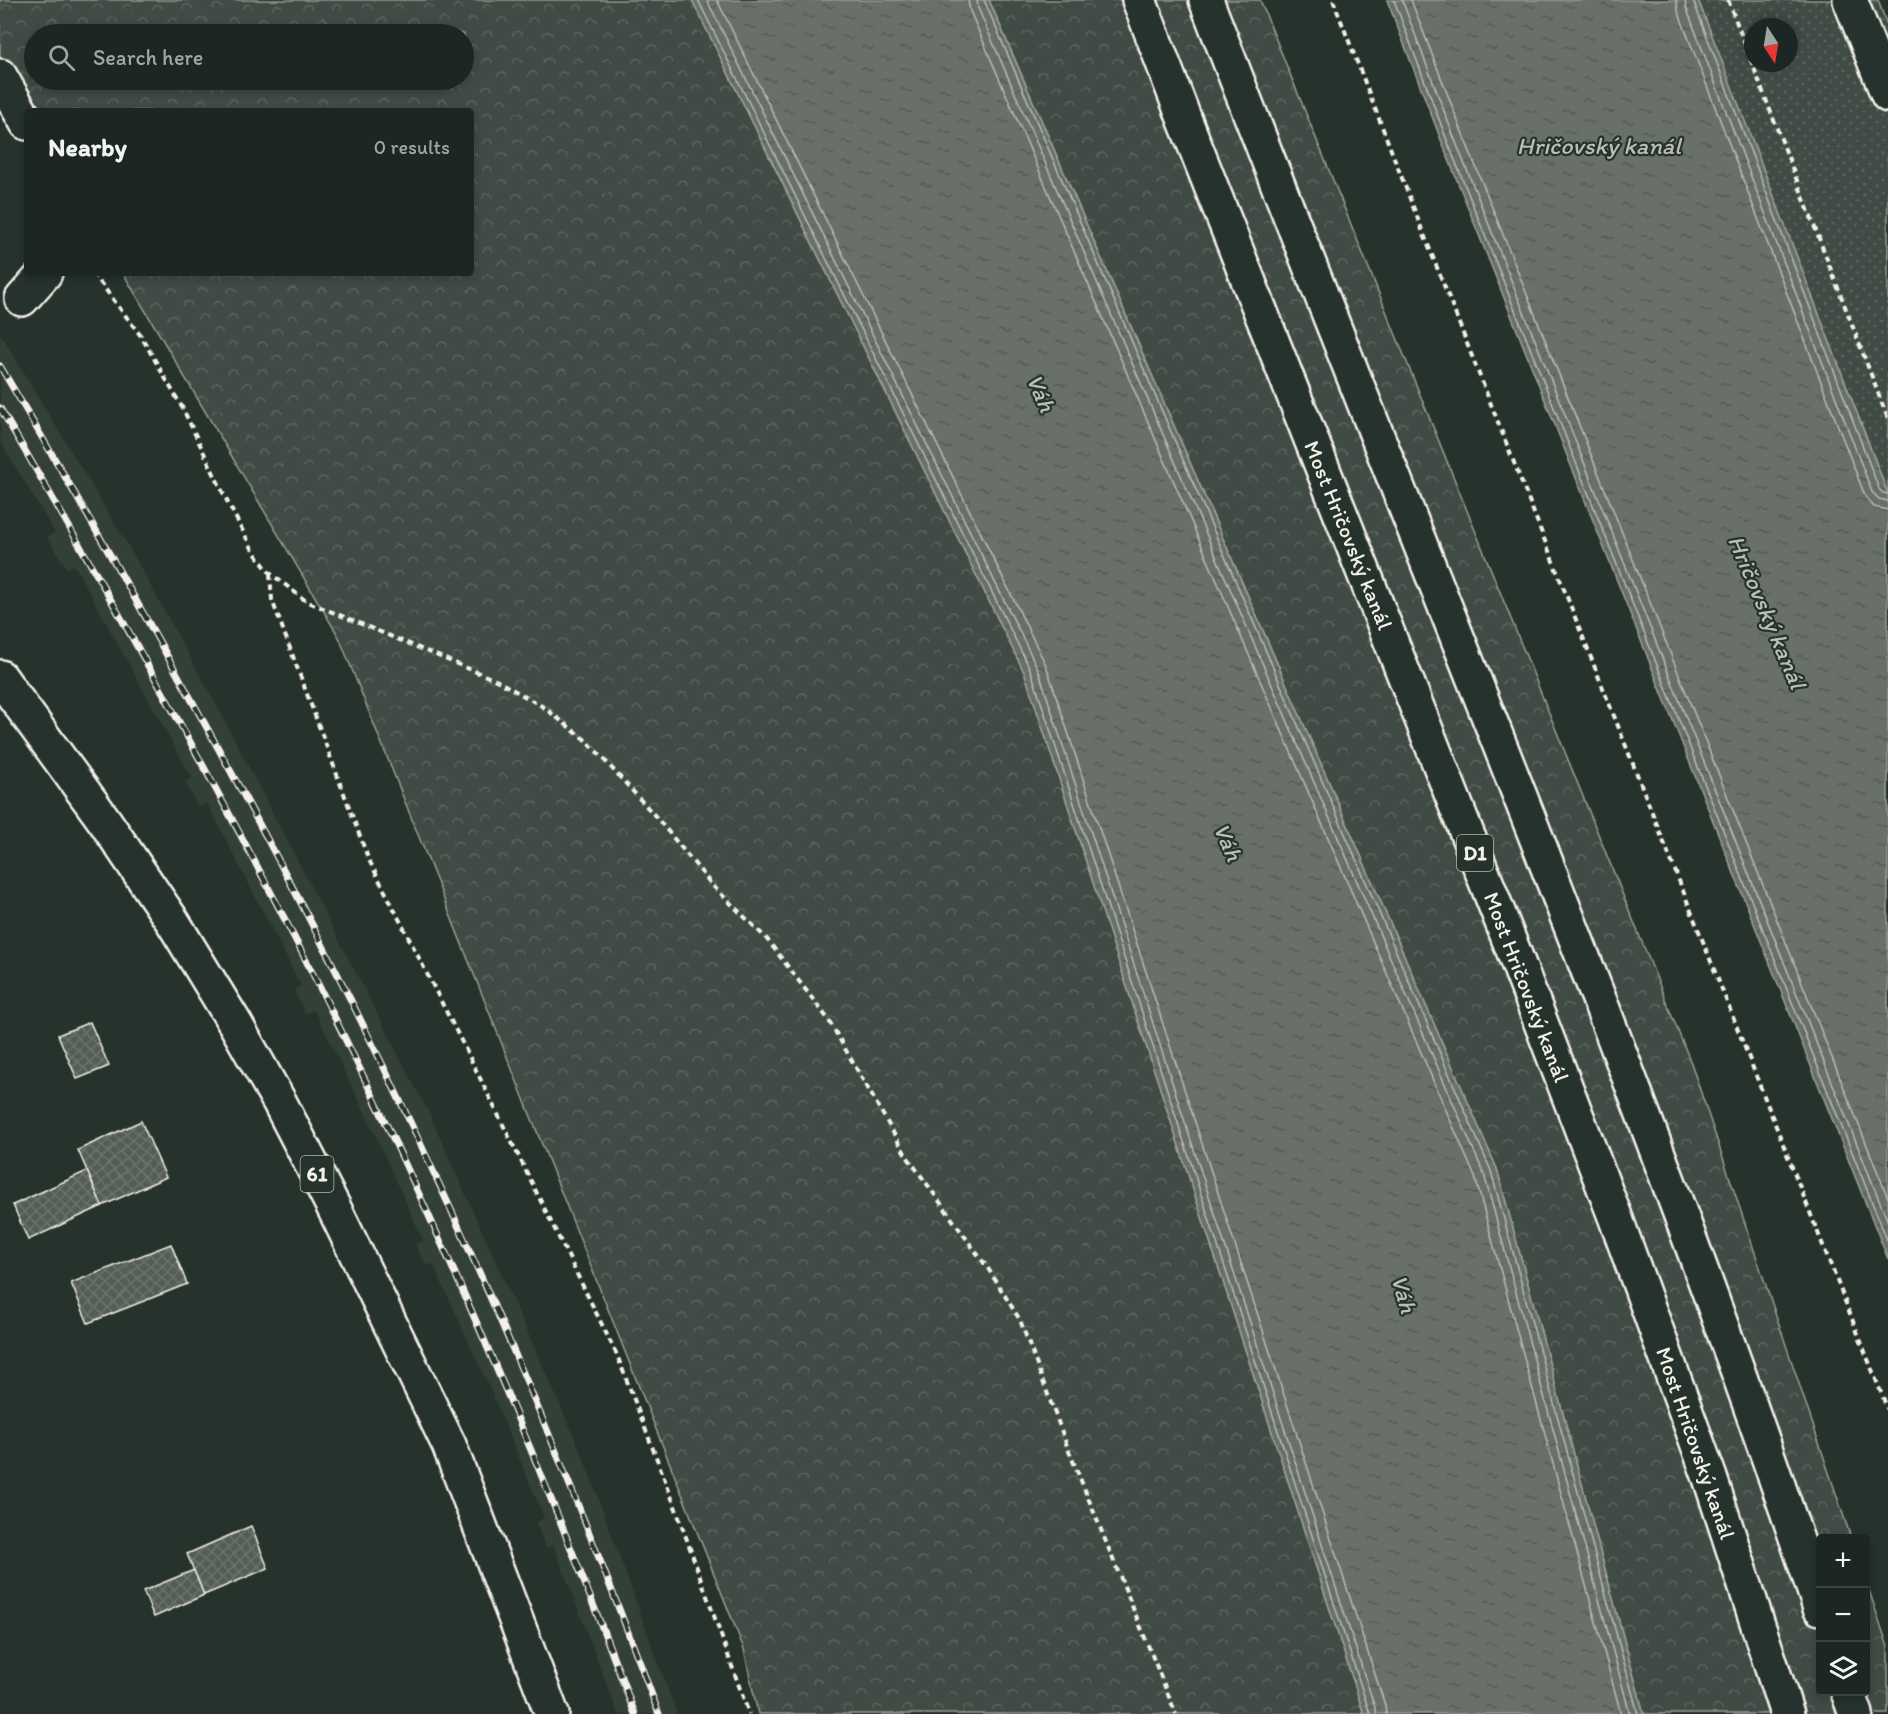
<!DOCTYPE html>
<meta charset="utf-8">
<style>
body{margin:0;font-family:Itim,sans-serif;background:#252e2a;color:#f1f3f6}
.controls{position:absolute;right:18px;bottom:18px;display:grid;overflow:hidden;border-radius:6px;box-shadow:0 3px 9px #0003}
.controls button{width:54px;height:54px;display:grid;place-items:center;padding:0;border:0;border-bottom:2px solid #3a4340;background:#1c2622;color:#f1f3f6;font:30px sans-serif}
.compass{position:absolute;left:1744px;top:18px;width:54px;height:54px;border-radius:50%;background:#1c2622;box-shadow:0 3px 9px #0003;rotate:168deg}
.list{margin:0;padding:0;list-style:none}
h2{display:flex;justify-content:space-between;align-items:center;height:78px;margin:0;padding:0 24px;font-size:26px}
h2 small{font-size:20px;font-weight:400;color:#a0a5a5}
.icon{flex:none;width:33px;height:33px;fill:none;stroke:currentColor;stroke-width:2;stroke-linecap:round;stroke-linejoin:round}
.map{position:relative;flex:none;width:1888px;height:1714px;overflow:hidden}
.search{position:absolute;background:#1c2622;box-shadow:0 3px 9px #0003;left:24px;top:24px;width:450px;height:66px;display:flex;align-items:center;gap:15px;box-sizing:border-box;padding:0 21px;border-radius:33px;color:#a0a5a5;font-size:22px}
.panel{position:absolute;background:#1c2622;box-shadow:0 3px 9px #0003;left:24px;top:108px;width:450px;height:168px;border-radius:6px}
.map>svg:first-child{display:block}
.built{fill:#333f39}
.grass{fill:url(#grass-dots);stroke:#9a9e96;stroke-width:1.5;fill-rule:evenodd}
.forest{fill:url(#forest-crowns);stroke:#9a9e96;stroke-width:1.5;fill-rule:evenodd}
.water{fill:url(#water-ripples);stroke:#9fa39b;stroke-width:1.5}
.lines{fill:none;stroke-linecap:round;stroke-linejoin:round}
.shore{stroke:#bcbdb5;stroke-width:1.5}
.building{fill:url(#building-cross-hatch);stroke:#f4f1e8;stroke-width:1.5}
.secondary-casing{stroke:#f4f1e8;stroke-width:38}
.primary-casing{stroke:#f4f1e8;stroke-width:38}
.highway-casing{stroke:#f4f1e8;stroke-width:38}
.path{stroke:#f4f1e8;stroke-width:4;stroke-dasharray:6 4.5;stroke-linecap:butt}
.secondary{stroke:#26332d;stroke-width:33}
.primary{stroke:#26332d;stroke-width:33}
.highway{stroke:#26332d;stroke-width:33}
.rail-casing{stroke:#f4f1e8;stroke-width:7}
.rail{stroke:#26332d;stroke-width:4.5;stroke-dasharray:14;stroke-linecap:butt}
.labels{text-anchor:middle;stroke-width:4.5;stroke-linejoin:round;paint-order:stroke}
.shield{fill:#26332d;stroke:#b6b8b0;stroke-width:1.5}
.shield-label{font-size:21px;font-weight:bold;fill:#f4f1e8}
.street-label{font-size:22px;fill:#f4f1e8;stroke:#26332d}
.water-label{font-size:24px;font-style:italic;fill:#bcbdb5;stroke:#26332d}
</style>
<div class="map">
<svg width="1888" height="1714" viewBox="0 0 1888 1714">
<defs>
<pattern id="grass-dots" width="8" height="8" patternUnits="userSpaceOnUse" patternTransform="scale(1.5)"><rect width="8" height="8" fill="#414b45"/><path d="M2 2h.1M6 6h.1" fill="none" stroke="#5d6560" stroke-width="1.8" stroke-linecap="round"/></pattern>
<pattern id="forest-crowns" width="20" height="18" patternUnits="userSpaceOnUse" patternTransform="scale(1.5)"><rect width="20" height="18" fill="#414b45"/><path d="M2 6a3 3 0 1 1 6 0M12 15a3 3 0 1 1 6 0" fill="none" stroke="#5d6560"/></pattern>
<pattern id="water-ripples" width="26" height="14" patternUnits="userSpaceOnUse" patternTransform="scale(1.5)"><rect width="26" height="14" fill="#676f68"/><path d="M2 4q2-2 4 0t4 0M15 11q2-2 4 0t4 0" fill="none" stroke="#565a55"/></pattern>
<pattern id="building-cross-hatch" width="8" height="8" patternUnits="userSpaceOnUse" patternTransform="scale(1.5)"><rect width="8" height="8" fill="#525c55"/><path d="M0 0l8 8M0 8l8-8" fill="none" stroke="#6c746d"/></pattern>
</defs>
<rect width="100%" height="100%" fill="#26332d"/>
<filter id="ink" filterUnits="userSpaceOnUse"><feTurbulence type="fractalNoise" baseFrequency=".0167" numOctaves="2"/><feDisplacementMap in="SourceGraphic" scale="12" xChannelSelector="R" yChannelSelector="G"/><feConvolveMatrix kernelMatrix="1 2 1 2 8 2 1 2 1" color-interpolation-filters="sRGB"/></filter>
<g filter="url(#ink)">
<!-- built -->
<path class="built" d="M0,333L133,554L218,708L430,1115L582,1454L677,1714H618L554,1546L546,1548L536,1523L544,1518L492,1393L433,1264L426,1266L415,1244L423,1240L369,1121L314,1010L305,1014L294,990L301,986L207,803L198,807L185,782L192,778L74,565L67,568L47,537L55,533L0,441Z"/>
<!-- grass -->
<path class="grass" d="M1698,0H1878L1888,28V494ZM1753,27H1789V63H1753Z"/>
<!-- forest -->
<g class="forest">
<path d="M0,0H692L1025,674L1364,1714H758L744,1649L339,637L123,273H471V111H28L0,64ZM34,34H464V80H34Z"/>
<path d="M989,0H1260L1691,1063L1851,1538H1820V1692H1866V1581L1888,1647V1714H1644L1497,1169Z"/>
</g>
<!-- water -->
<g class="water">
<path d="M692,0H989L1497,1169L1644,1714H1364L1025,674Z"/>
<path d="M1387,0H1698L1715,43L1888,494V1259L1443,145Z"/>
</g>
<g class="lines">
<!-- shore -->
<g class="shore">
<path d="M698,0L1031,671L1370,1714"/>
<path d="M707,0L1038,669L1377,1714"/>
<path d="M717,0L1046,665L1385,1705L1386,1714"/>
<path d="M968,0L970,11L1475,1177L1621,1714"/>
<path d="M977,0L978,8L1484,1174L1630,1714"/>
<path d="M984,0L1491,1171L1638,1714"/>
<path d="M1394,0L1448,143L1888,1242"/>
<path d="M1402,0L1455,140L1888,1222"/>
<path d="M1411,0L1464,137L1888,1198"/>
<path d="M1676,0L1678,11L1865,496L1874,507L1888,510"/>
<path d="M1685,0L1686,7L1872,492L1879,499L1888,501"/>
<path d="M1693,0L1879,489L1883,493L1888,494"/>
</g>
</g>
<!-- building -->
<g class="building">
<path d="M90,1022L109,1066L77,1079L58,1035Z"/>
<path d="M141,1121L166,1177L102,1206L78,1150Z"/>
<path d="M87,1171L102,1206L28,1240L13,1205Z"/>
<path d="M171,1244L187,1284L88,1323L71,1283Z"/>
<path d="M251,1526L268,1568L204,1595L187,1554Z"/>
<path d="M194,1570L204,1595L154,1617L143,1591Z"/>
</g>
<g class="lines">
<!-- secondary casing -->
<g class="secondary-casing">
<g id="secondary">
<path d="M1850,0L1888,95"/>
<path d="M0,76L27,123"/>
<path d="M22,299L45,273"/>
</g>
</g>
<!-- primary casing -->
<g class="primary-casing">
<path id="primary" d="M0,677L104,820L173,922L236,1025L280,1103L334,1208L449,1445L552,1714"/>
</g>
<!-- highway casing -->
<g class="highway-casing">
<g id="highway">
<path d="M1139,0L1184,118L1515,955L1616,1219L1710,1478L1787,1714"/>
<path d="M1206,0C1412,536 1638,1064 1820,1608"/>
<path d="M1848,1692L1856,1714"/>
</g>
</g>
<!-- path -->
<g class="path">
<path d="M1333,0L1419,222L1888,1410"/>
<path d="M1728,0L1888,419"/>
<path d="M93,273L141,336L183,409L229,505L254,552L270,573L306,601L498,681L545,708L588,742L657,818L712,885L766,938L828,1019L906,1155L989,1270L1020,1320L1069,1451L1176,1714"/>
<path d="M270,574L272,600L368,858L473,1064L617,1355L676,1509L749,1714"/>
</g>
<!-- secondary -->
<use href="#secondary" class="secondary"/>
<!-- primary -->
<use href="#primary" class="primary"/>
<!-- highway -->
<use href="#highway" class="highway"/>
<!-- rail casing -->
<g class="rail-casing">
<g id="rail">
<path d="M0,366C118,565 232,767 337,973C459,1213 565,1462 659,1714"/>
<path d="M0,408C111,597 219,788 318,984C437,1221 542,1465 635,1714"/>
</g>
</g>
<!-- rail -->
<use href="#rail" class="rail"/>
</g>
</g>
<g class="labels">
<!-- shield labels -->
<g class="shield">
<rect x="1457" y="835" width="36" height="36" rx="4.5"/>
<rect x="300.5" y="1156" width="33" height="36" rx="4.5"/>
</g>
<g class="shield-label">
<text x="1475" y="860">D1</text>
<text x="317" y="1181">61</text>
</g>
<!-- street labels -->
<g class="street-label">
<text transform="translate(1349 535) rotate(68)" y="8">Most Hričovský kanál</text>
<text transform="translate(1527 987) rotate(69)" y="8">Most Hričovský kanál</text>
<text transform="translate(1696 1443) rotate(71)" y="8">Most Hričovský kanál</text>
</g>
<!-- water labels -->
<g class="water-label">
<text x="1599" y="154">Hričovský kanál</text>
<text transform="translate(1041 393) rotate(67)" y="8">Váh</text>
<text transform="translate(1767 612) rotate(67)" y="8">Hričovský kanál</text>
<text transform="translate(1228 842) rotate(67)" y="8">Váh</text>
<text transform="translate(1404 1294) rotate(74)" y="8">Váh</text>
</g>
</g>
</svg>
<div class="controls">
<button>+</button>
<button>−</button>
<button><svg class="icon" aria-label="layers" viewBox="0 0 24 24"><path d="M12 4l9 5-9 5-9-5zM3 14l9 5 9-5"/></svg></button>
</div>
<svg class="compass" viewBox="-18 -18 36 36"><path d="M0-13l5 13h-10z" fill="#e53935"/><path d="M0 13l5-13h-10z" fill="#a0a5a5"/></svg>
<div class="search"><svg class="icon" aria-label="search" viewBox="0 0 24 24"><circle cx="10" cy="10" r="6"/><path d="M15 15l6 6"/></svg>Search here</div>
<section class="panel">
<h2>Nearby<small>0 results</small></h2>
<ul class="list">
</ul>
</section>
</div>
